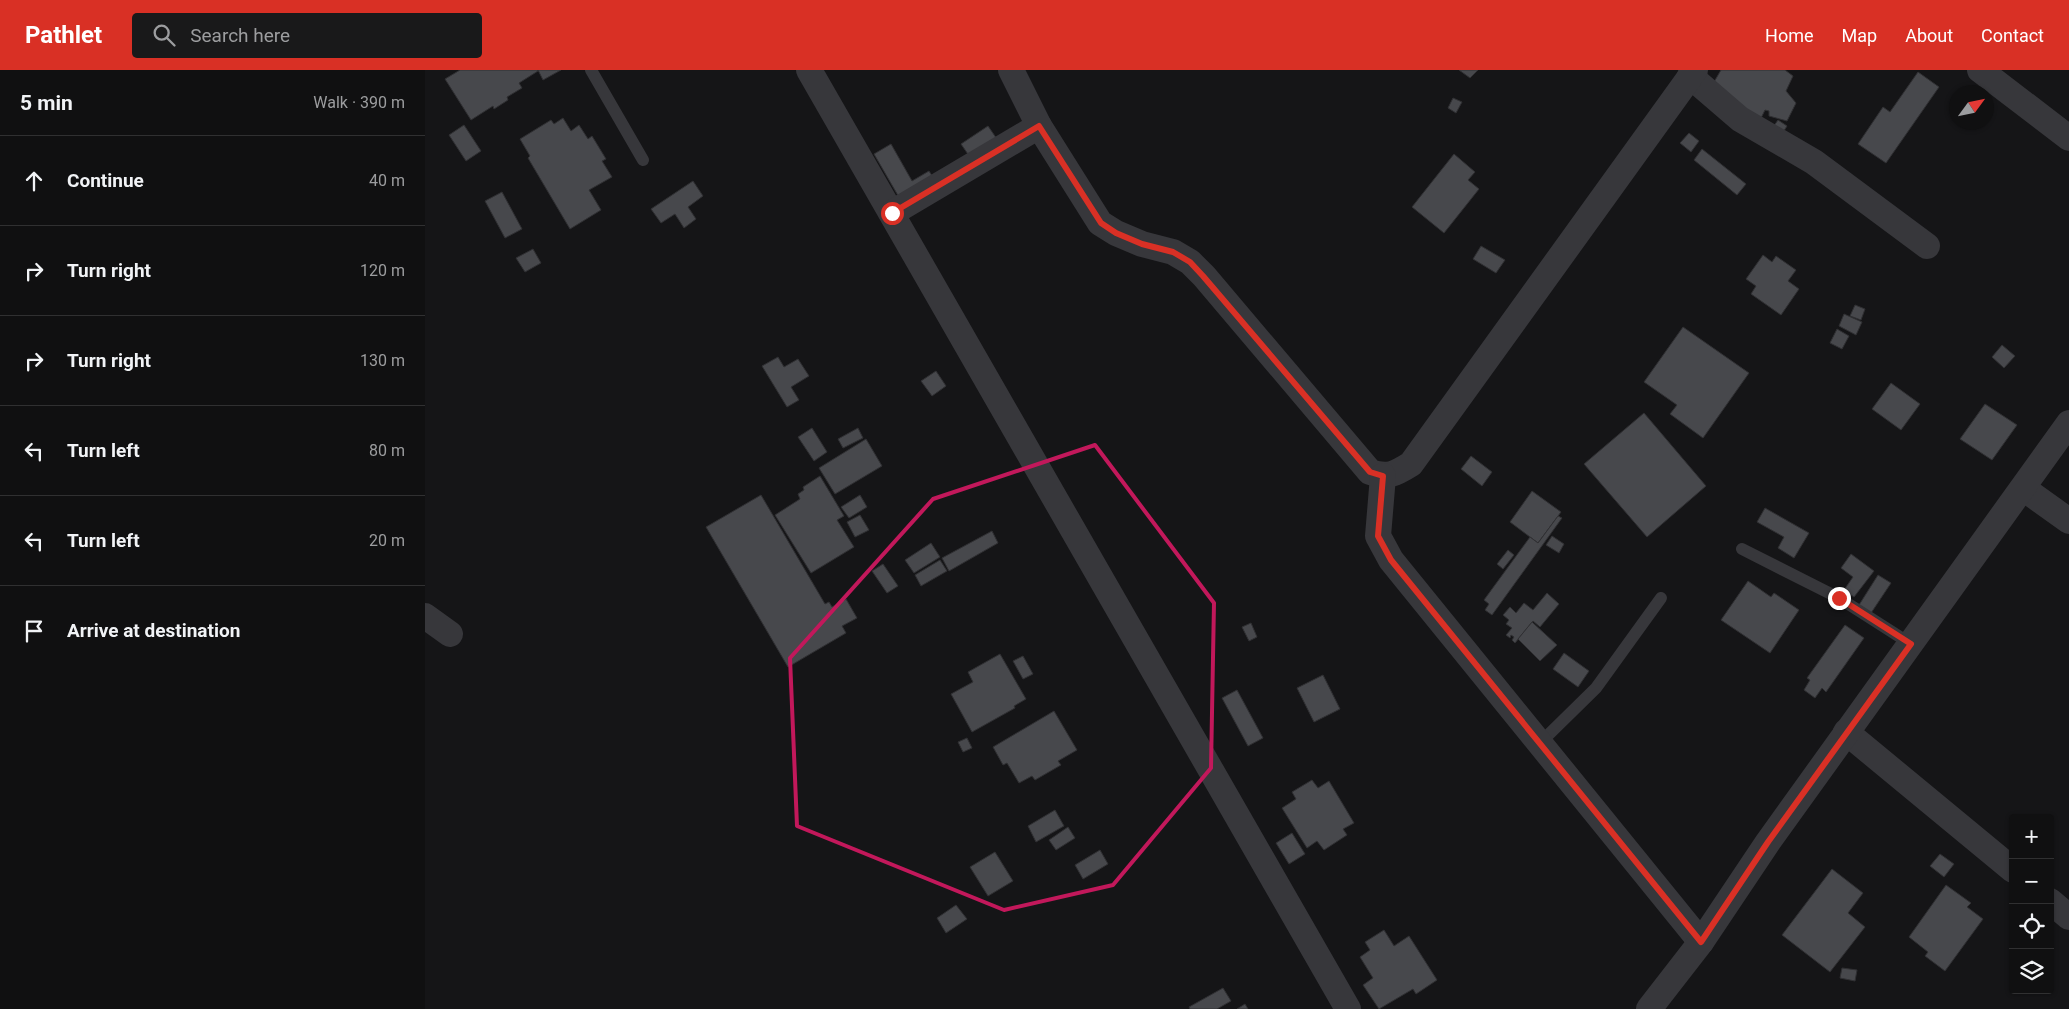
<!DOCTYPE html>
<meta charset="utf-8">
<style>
body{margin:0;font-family:Roboto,sans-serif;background:#19191a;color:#f1f3f6}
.controls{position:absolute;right:15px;bottom:15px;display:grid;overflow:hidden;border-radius:5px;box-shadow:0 1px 4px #0004}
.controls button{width:45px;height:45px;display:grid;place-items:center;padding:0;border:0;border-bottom:1px solid #303031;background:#101011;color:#f1f3f6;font:25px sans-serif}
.compass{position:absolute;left:1524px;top:15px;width:45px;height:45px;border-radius:50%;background:#101011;box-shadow:0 1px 4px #0004;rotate:57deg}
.stop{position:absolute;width:15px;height:15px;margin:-11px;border:4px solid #d93025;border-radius:50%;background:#fff}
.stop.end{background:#d93025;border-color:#fff;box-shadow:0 1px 5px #0008}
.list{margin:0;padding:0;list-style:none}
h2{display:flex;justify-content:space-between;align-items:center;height:65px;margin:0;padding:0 20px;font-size:21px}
h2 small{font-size:16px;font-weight:400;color:#9c9d9f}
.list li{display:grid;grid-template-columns:32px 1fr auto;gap:15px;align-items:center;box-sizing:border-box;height:90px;padding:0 20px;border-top:1px solid #303031}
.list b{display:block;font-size:19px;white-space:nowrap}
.list em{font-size:16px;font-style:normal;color:#9c9d9f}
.icon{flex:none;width:28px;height:28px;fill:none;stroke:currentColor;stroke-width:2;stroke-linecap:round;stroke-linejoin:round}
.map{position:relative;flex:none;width:1644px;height:939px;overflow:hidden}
header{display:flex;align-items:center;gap:30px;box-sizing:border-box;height:70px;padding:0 25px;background:#d93025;color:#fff}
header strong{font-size:24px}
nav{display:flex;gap:28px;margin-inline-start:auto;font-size:18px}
.search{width:350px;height:45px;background:#19191a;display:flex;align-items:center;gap:12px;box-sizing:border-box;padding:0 18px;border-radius:5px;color:#9c9d9f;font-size:19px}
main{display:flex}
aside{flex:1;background:#101011}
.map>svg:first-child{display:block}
.building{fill:#47484c;stroke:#303033}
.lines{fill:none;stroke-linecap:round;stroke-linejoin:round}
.lane{stroke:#37373b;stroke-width:12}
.street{stroke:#37373b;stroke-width:26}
.route{stroke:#d93025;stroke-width:6}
.marked{fill:none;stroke:#c2185b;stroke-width:4;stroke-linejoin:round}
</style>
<header>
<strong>Pathlet</strong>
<div class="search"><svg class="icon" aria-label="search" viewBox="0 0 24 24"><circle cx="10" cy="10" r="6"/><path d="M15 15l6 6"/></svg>Search here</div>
<nav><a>Home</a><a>Map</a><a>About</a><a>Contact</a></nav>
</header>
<main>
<aside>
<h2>5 min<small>Walk · 390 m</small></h2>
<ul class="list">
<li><svg class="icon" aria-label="ahead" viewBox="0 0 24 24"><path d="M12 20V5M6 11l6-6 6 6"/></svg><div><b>Continue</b></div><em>40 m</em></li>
<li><svg class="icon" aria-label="right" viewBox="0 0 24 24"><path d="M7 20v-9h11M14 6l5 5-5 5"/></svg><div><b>Turn right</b></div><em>120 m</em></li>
<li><svg class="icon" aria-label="right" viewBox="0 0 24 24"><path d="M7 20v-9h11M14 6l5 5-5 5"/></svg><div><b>Turn right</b></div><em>130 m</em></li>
<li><svg class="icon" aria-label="left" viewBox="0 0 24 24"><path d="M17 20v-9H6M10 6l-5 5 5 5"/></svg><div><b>Turn left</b></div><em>80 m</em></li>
<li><svg class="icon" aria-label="left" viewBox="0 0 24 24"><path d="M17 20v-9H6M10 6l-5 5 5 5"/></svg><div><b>Turn left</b></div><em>20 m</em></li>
<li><svg class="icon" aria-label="arrive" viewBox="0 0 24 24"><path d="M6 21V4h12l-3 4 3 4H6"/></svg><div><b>Arrive at destination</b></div></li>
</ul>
</aside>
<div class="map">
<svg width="1644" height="939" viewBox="0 0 1644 939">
<rect width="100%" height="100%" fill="#151517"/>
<!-- building -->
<g class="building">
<path d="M35,0H112L113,1L94,13L97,18L82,27L83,30L69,39L68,36L46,50L20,9Z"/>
<path d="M113,0H136L118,10Z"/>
<path d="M1034,0H1053L1045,8Z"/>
<path d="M1296,0H1360L1368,6L1361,21L1371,33L1362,51L1344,46V41L1340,40L1336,48L1311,35L1289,12Z"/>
<path d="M1493,2L1514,17L1461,93L1433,74L1458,37L1465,42Z"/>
<path d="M1028,28L1037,32L1031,43L1023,38Z"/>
<path d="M138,48L146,61L154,55L163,69L167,66L181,89L177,91L187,107L164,120L176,140L145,159L103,88L105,86L95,69L126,50L129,54Z"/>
<path d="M1353,50L1362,56L1355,67L1346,60Z"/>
<path d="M39,55L56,81L41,91L24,65Z"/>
<path d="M563,56L574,72L547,90L536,74Z"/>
<path d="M1264,63L1274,71L1266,82L1255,73Z"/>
<path d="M466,74L487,111L504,101L509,109L475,129L449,84Z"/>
<path d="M1277,79L1321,114L1312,125L1269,90Z"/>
<path d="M1029,84L1050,102L1043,110L1054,119L1019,163L987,137Z"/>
<path d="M268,111L278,126L263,137L271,149L259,158L250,144L236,153L226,139Z"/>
<path d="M77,122L97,159L80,168L60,131Z"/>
<path d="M1056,176L1080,190L1071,203L1048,189Z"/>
<path d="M108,179L116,193L100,202L91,188Z"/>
<path d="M1338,185L1347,192L1351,186L1371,200L1363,211L1374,219L1356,245L1326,224L1331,216L1321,209Z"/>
<path d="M1430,235L1440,239L1436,250L1425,246Z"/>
<path d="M1419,244L1437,252L1431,265L1414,256Z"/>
<path d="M1258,257L1324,303L1278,368L1245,344L1252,335L1219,312Z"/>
<path d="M1412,259L1424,266L1417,279L1405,273Z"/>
<path d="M1577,275L1590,286L1579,298L1567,287Z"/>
<path d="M353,287L359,297L373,289L384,306L366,317L374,330L362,337L337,296Z"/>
<path d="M511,301L521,316L507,326L496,311Z"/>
<path d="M1466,313L1495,334L1476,360L1447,339Z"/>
<path d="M1560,334L1592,355L1567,390L1535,369Z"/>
<path d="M1219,343L1281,416L1222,467L1159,394Z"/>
<path d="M387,358L402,382L389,391L373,367Z"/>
<path d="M433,358L438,368L418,378L413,369Z"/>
<path d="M441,369L457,396L410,424L394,398Z"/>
<path d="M1046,386L1067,402L1057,416L1036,399Z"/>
<path d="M395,406L419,446L412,450L429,477L386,503L350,445L375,429L373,424L379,420L378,417Z"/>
<path d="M1107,421L1136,442L1113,473L1085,452Z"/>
<path d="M336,425L400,534L404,532L407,537L421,529L432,548L417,556L421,563L363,597L281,457Z"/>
<path d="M435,425L442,437L424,448L416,437Z"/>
<path d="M1340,438L1384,463L1369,488L1353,478L1359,467L1332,452Z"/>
<path d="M435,445L444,460L430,467L422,452Z"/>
<path d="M1133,446L1137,448L1067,545L1060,540L1064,534L1059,530L1105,467L1113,473Z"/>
<path d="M567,461L573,473L524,501L517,488Z"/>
<path d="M1127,466L1139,474L1134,483L1121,475Z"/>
<path d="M506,473L515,487L489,503L480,490Z"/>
<path d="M1083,480L1089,485L1078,499L1072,494Z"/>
<path d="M1426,484L1449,501L1429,527L1419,520L1428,507L1416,498Z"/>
<path d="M515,490L522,501L496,516L490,505Z"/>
<path d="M458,494L473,516L462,523L447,501Z"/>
<path d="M1453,505L1466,513L1446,543L1434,535Z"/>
<path d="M1323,511L1346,527L1349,523L1374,540L1345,583L1296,550Z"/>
<path d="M1122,523L1134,534L1115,557L1108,551L1090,573L1087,570L1089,567L1086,565L1085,568L1081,565L1087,558L1081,554L1084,550L1078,545L1085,537L1091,543L1099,533L1108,540Z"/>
<path d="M1107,552L1132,575L1115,591L1093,569Z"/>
<path d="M826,553L832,567L824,571L817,557Z"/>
<path d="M1420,555L1439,568L1401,622L1397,618L1390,628L1379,620L1385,610L1382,608Z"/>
<path d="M1139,583L1164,601L1153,617L1128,599Z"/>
<path d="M575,584L601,629L589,636L590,638L547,662L526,624L548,612L543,602Z"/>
<path d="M598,586L608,604L598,609L588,591Z"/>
<path d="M898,605L915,639L889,652L872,618Z"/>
<path d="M812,620L838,668L823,676L797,628Z"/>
<path d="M629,641L652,680L633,691L636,695L610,710L607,706L594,713L582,693L578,695L568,677Z"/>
<path d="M542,668L547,678L538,682L533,672Z"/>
<path d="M887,710L893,718L904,711L929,753L918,759L922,765L899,780L892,771L882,778L857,738L871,729L867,722Z"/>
<path d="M630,740L639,756L611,772L603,756Z"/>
<path d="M643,757L650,768L631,780L624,770Z"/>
<path d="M867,763L880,784L864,794L851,773Z"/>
<path d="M675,780L683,794L658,809L650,795Z"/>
<path d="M570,782L588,811L563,826L545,797Z"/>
<path d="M1515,784L1529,794L1519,807L1505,796Z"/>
<path d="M1407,799L1438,823L1423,843L1440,857L1405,902L1357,865Z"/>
<path d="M1521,815L1546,833L1542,837L1558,849L1520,901L1500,886L1503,882L1484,867Z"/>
<path d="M531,835L542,849L521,863L512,848Z"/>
<path d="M959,860L969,876L984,866L1012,910L991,924L988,919L954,939L938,915L948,908L935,887L945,880L940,872Z"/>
<path d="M1417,898L1432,900L1430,911L1415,908Z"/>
<path d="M798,918L806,931L792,939H765L764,937Z"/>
<path d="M1592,920H1610L1609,923L1592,922Z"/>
<path d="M820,934L823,939H812Z"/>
</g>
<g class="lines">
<!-- lane -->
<g class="lane">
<path d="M166,0L218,90"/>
<path d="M1317,479L1414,528L1486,574"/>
<path d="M1115,673L1171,618L1236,528"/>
</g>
<!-- street -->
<g class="street">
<path d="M384,0L923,939"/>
<path d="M1555,0L1644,68"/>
<path d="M1265,6L1315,49L1389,92L1502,176"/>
<path d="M614,56L675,153L691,163L717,174L748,182L765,192L779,206L945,402C963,408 970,404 986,394L1270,0"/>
<path d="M467,143L614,56L586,0"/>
<path d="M958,406L953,466L966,490L1276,872"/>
<path d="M1598,418L1644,451"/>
<path d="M0,546L25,564"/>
<path d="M1421,662L1588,800"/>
<path d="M1625,831L1644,847"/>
<path d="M1224,939L1276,872L1343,772L1644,353"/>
</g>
</g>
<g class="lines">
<!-- route -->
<path class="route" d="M467,143L614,56L676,153L691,163L717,174L748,182L765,192L778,206L945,402L958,406L953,466L966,490L1276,872L1343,772L1486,574L1414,528"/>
</g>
<!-- marked area -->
<path class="marked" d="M670,375L789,533L786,698L688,815L579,840L372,756L365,588L508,429Z"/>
</svg>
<div class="controls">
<button>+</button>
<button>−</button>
<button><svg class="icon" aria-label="locate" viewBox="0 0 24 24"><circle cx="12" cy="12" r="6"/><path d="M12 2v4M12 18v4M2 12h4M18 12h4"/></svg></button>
<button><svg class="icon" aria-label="layers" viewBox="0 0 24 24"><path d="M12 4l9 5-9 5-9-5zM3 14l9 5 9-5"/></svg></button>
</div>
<svg class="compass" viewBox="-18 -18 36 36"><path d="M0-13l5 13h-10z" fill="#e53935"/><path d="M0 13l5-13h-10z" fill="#9c9d9f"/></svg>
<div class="stop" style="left:467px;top:143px"></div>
<div class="stop end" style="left:1414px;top:528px"></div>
</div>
</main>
